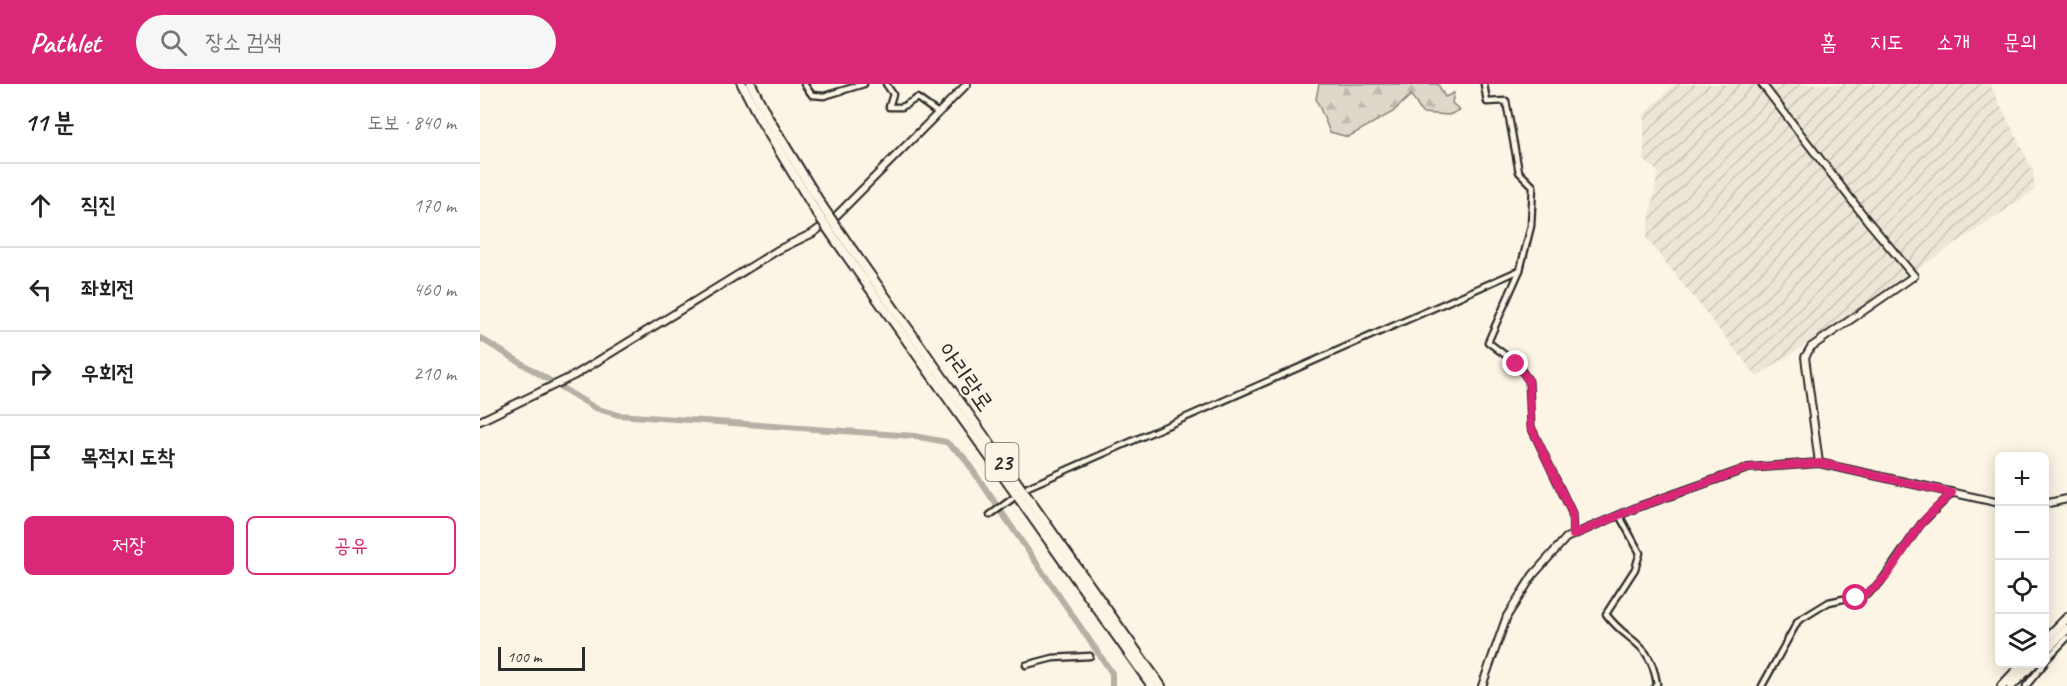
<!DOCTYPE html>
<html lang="ko">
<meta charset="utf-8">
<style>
body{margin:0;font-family:Caveat,"Poor Story",sans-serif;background:#f6f6f6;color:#222}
.controls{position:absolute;right:18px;bottom:18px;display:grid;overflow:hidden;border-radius:9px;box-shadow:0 3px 15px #0003}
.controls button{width:54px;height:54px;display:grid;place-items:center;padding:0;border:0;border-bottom:2px solid #e0e0e0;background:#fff;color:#222;font:30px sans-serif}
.scale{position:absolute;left:18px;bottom:15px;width:87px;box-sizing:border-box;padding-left:6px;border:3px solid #2b2b2b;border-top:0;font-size:16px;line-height:21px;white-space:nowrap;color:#2b2b2b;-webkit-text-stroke:4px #fcf5e5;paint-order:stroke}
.stop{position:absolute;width:18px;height:18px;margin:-14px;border:4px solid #db2777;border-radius:50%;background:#fff}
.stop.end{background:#db2777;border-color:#fff;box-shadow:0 2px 6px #0008}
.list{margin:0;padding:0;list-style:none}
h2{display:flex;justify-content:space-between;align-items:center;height:78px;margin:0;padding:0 24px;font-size:26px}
h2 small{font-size:20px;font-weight:400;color:#767676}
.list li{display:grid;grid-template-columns:39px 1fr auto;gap:18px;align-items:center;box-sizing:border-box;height:84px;padding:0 24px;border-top:2px solid #e0e0e0}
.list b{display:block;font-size:22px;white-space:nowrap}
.list em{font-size:20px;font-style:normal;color:#767676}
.actions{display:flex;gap:12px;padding:18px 24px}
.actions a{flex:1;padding:14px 0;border:2px solid #db2777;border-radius:9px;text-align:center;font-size:21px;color:#db2777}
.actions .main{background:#db2777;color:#fff}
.icon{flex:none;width:33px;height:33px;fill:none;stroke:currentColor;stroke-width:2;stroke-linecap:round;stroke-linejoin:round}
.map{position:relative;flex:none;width:1587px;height:602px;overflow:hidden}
header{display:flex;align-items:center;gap:36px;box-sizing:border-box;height:84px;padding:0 30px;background:#db2777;color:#fff}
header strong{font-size:28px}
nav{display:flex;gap:33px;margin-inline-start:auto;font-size:21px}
.search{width:420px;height:54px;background:#f6f6f6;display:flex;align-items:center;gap:15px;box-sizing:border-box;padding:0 21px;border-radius:33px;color:#767676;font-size:22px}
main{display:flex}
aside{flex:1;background:#fff}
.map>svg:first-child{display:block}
.industrial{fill:url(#industrial-furrows)}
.forest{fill:url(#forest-firs);stroke:#84827a;stroke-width:1.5}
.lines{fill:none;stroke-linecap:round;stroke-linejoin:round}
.canal{stroke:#b4b0a5;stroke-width:6}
.minor-casing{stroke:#2b2b2b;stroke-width:9}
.tertiary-casing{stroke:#2b2b2b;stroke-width:10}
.primary-casing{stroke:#2b2b2b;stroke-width:12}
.trunk-casing{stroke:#2b2b2b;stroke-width:12}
.minor{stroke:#fcf5e5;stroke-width:4.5}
.tertiary{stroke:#fcf5e5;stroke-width:6}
.primary{stroke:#fcf5e5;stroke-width:8}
.trunk{stroke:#fcf5e5;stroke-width:8}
.trunk-bridge-casing{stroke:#2b2b2b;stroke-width:12;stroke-linecap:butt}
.trunk-bridge{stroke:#fcf5e5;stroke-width:8}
.route{stroke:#db2777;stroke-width:8}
.labels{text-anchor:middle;stroke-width:4.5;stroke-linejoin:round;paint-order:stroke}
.shield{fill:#fcf5e5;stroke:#6a6863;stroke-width:1.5}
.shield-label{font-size:22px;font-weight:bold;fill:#2b2b2b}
.street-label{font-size:24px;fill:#2b2b2b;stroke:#fcf5e5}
</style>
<header>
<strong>Pathlet</strong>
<div class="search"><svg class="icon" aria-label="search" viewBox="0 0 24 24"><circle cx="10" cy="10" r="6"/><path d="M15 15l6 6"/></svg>장소 검색</div>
<nav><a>홈</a><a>지도</a><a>소개</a><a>문의</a></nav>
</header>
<main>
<aside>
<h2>11 분<small>도보 · 840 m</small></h2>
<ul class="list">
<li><svg class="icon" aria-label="ahead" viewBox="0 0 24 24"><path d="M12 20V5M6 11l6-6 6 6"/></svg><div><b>직진</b></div><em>170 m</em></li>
<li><svg class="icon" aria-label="left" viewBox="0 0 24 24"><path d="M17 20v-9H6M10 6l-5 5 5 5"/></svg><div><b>좌회전</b></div><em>460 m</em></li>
<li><svg class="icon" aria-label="right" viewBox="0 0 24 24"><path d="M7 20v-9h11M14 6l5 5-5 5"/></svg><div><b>우회전</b></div><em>210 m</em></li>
<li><svg class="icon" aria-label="arrive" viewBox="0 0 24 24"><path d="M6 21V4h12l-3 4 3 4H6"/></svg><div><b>목적지 도착</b></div></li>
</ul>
<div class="actions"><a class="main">저장</a><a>공유</a></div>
</aside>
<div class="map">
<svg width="1587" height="602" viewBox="0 0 1587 602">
<defs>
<pattern id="industrial-furrows" width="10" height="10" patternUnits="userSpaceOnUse" patternTransform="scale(1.5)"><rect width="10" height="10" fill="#ece6d7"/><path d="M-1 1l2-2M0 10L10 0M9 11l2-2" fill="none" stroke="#cbc5b9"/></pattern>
<pattern id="forest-firs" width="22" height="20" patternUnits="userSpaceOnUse" patternTransform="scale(1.5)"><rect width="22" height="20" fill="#ded8ca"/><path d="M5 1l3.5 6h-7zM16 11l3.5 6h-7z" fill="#bfbaae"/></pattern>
</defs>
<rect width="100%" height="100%" fill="#fcf5e5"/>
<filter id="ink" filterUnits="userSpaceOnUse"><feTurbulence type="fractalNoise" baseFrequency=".0167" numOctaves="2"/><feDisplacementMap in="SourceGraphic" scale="12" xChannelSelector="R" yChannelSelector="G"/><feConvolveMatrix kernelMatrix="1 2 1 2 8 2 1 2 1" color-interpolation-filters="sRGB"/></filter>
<g filter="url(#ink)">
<!-- industrial -->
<path class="industrial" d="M1194,0H1510L1553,87L1555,106L1277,293L1166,154L1178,88L1164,76V31Z"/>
<!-- forest -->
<path class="forest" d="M839,0H958L965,13L974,9L972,19L980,26L969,31L942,29L931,11L913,28L868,53L850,48L836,15Z"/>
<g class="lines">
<!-- canal -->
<path class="canal" d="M0,254L115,324L138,331L434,352L466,358L483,372L632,589V602"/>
<!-- minor casing -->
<g class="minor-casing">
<g id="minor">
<path d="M324,0L332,11L344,12L384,0"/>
<path d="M406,0L413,10L409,23H422L437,14L458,29"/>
<path d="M1004,0L1007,18L1026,17L1039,88L1053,102L1051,142L1040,186L1008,258L1037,280L1049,297L1051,343L1092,429L1093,451"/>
<path d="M548,403L1040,186"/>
<path d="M510,431L532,415"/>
<path d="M1139,431L1160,469L1155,485L1126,530C1149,561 1170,556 1177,600L1175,602"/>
<path d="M1564,578L1587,554"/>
<path d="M546,581L573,574L610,572"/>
<path d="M1282,602L1318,537L1349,518L1387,510L1400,499L1441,440L1472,409"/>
<path d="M1546,602L1564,580"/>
</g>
</g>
<!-- tertiary casing -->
<g class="tertiary-casing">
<g id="tertiary">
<path d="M1282,0L1387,136L1434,192L1331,263L1325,273L1339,379"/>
<path d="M0,337L95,291L298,166L333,149L355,133L487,0"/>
<path d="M1564,420L1587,415"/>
<path d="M1002,602L1027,532L1053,491L1086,454L1158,423L1268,384L1339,379L1520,419"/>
</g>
</g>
<!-- primary casing -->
<g class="primary-casing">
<g id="primary">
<path d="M1564,557L1587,534"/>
<path d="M1564,568L1587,545"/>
<path d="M1522,602L1543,580"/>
<path d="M1531,602L1553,580"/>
</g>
</g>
<!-- trunk casing -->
<g class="trunk-casing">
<g id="trunk">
<path d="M262,0L280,35L335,126"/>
<path d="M271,0L287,32L342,122"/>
<path d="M364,154L681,602"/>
<path d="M357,158L672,602"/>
</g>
</g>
<!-- minor -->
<use href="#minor" class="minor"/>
<!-- tertiary -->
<use href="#tertiary" class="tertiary"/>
<!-- primary -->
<use href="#primary" class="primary"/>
<!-- trunk -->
<use href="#trunk" class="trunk"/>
<!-- trunk-bridge casing -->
<g class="trunk-bridge-casing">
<g id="trunk-bridge">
<path d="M342,122L364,154"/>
<path d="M335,126L357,158"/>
</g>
</g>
<!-- trunk-bridge -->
<use href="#trunk-bridge" class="trunk-bridge"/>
</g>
</g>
<g class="lines" filter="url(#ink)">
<!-- route -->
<path class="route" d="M1036,280L1049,297L1051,343L1092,429L1093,451L1158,423L1268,384L1340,379L1472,409C1461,420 1448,430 1439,443C1421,467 1407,504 1376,514"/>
</g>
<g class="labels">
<!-- shield labels -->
<rect class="shield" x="505.5" y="359" width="33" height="38" rx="4.5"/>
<g class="shield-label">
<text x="522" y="386">23</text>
</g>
<!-- street labels -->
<g class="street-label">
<text transform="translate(486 293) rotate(55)" y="8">아리랑로</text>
</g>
</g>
</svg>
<div class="controls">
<button>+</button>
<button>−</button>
<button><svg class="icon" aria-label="locate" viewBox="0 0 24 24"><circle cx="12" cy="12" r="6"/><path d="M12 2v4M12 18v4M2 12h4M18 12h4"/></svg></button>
<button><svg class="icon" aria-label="layers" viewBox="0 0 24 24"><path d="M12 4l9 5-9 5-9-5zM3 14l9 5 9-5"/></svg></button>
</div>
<div class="scale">100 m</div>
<div class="stop" style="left:1376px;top:514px"></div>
<div class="stop end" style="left:1036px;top:280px"></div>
</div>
</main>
